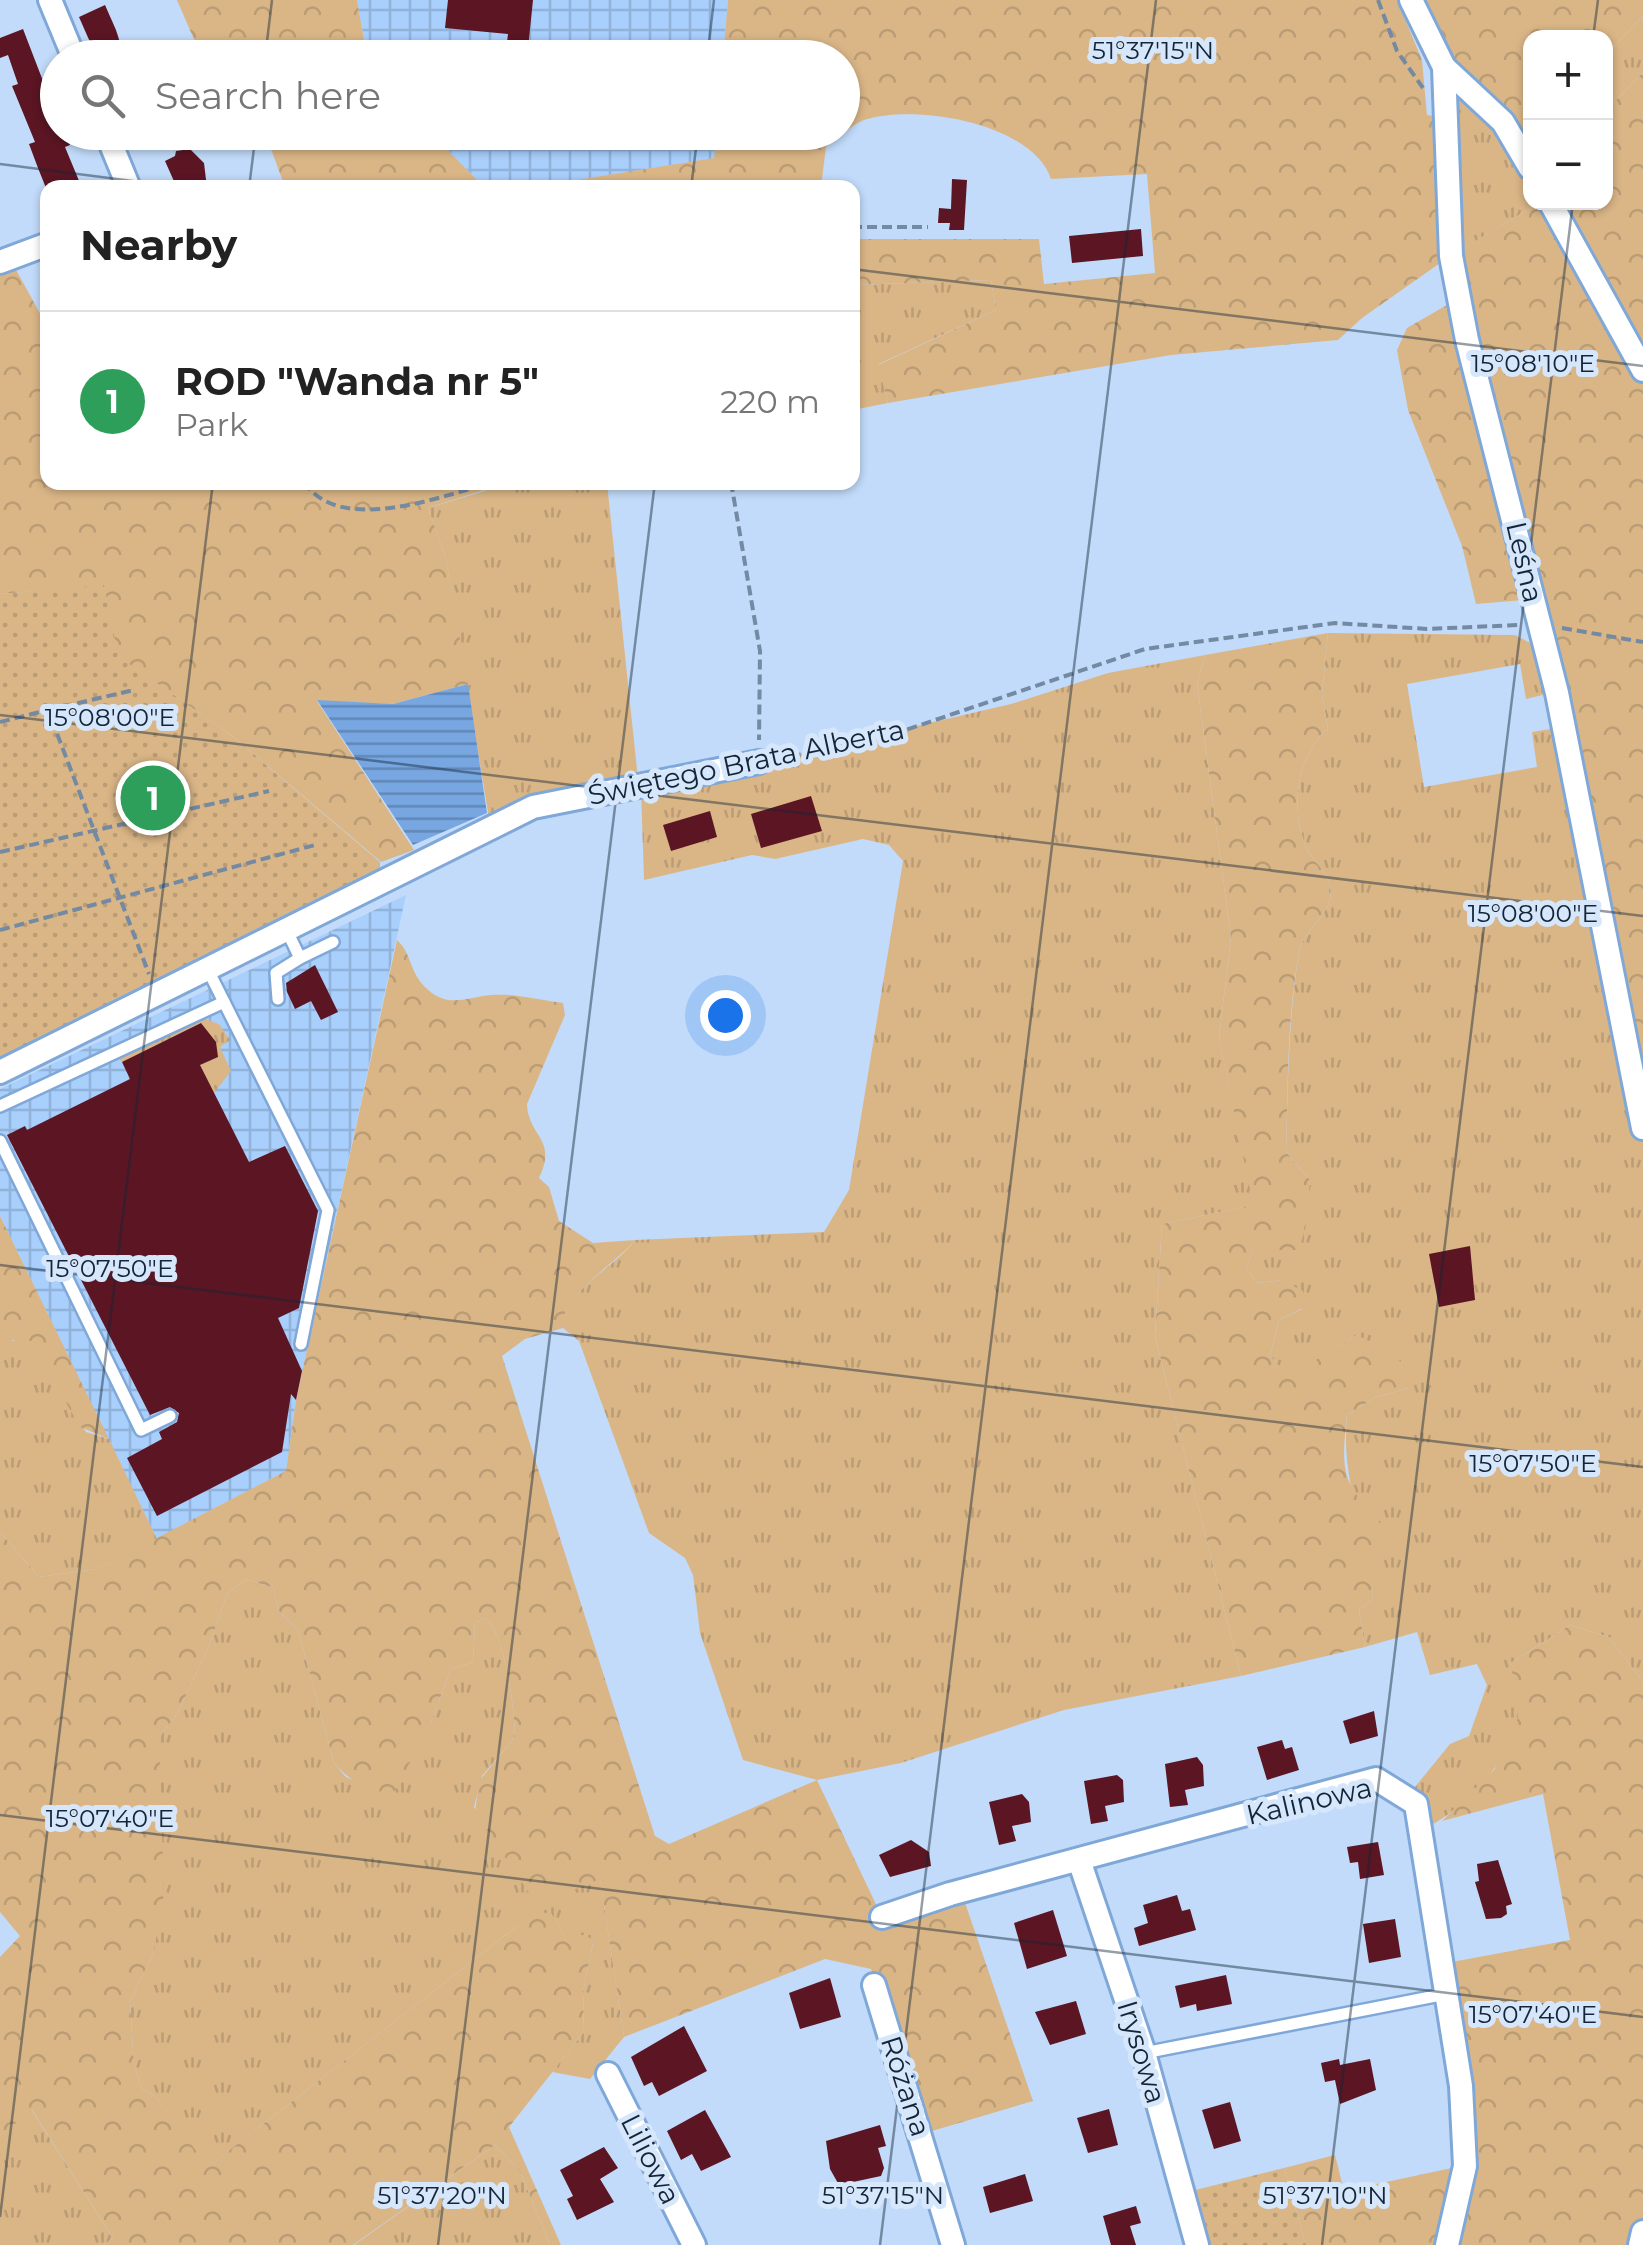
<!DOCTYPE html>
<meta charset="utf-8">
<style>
body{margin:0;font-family:Montserrat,sans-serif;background:#f2f2f2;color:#222}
.controls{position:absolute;right:30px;top:30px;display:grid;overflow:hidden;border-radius:20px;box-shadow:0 2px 8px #0004}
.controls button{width:90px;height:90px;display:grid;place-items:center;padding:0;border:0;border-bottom:2px solid #e0e0e0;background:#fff;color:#222;font:50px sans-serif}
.you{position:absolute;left:725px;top:1015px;width:35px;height:35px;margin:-25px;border:8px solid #fff;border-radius:50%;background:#1a73e8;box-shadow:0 0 0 15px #1a73e833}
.badge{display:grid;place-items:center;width:65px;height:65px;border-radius:50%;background:#111827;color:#fff;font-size:32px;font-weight:700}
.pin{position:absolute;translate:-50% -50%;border:5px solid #fff;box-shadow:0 2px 10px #0006}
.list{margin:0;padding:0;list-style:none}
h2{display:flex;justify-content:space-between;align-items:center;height:130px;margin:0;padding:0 40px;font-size:42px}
h2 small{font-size:32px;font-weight:400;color:#767676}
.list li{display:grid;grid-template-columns:65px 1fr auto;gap:30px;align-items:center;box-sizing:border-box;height:180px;padding:0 40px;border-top:2px solid #e0e0e0}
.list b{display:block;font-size:38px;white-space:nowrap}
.list p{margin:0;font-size:32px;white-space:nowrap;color:#767676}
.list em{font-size:32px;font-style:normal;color:#767676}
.icon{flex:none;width:55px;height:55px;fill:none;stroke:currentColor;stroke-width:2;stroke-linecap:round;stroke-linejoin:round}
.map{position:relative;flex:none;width:1643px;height:2245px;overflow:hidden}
.search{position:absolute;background:#fff;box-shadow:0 2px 8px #0004;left:40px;top:40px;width:820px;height:110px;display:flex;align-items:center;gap:25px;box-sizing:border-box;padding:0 35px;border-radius:55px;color:#767676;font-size:38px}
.panel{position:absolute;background:#fff;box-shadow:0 2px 8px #0004;left:40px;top:180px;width:820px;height:310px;border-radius:20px}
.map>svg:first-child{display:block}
.industrial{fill:url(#industrial-grid)}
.grass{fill:url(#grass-tufts)}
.forest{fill:url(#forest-crowns)}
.park{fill:url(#park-dots)}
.water{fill:url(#water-rules)}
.building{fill:#5b1523}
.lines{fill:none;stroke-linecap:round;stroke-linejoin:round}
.lane-casing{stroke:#7fa8d9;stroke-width:16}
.street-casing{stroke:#7fa8d9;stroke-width:28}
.path{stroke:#7489a2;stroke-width:4;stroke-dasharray:10 5;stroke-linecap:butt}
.lane{stroke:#fff;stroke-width:11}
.street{stroke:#fff;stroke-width:22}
.ticks{fill:none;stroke:#152538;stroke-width:2.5;stroke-opacity:0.45}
.labels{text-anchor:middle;stroke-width:10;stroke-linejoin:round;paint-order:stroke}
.street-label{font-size:28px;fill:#152538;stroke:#d6e7fc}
.ticks-label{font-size:25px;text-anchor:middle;fill:#152538;stroke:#d6e7fc;stroke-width:10;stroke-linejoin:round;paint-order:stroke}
</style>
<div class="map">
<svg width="1643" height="2245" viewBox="0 0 1643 2245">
<defs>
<pattern id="industrial-grid" width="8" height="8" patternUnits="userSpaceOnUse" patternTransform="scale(2.5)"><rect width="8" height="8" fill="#a9cffc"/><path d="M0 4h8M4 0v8" fill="none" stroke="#91b2d9"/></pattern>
<pattern id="grass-tufts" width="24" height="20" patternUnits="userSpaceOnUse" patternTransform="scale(2.5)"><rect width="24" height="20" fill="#dab687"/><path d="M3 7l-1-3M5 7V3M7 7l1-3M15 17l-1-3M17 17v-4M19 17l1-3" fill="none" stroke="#ba9c75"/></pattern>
<pattern id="forest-crowns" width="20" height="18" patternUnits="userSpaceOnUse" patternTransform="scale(2.5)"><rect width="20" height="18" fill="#dab687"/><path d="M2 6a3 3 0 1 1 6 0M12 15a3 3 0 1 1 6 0" fill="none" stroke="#ba9c75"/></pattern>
<pattern id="park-dots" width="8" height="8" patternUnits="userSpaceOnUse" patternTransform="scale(2.5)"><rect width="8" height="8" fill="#dab687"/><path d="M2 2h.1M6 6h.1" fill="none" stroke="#ba9c75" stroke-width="1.8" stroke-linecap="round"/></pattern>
<pattern id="water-rules" width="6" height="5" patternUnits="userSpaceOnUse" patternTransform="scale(2.5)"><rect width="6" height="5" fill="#77a6e1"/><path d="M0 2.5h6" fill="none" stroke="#6087b7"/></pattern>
</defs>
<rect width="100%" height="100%" fill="#c2dbfa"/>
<!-- industrial -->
<g class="industrial">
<path d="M357,0H728L723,58L367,57Z"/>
<path d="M431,133H718L716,158L526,188L484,187Z"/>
<path d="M406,895L296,1400L286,1471L157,1539L0,1216V1089Z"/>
</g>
<!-- grass -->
<g class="grass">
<path d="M1643,16V72L1606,111V55Z"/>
<path d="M1444,86L1474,95L1518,145L1530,133V202L1539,203L1451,256Z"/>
<path d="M991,280L996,310L879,364L888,403L853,410L852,285Z"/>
<path d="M511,483H607L638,779L489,818L446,559L428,508Z"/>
<path d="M1328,633L1515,635L1536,646L1547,694L1526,699L1520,664L1407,684L1424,787L1537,767L1532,732L1563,727L1643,1138V1682L1609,1637L1570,1625L1511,1663C1514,1679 1521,1703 1518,1719C1508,1765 1461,1812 1420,1831L1406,1798L1450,1744L1469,1736L1487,1685L1477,1664L1430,1675L1417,1632L1365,1647L1359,1610L1373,1599C1368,1531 1340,1485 1347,1415L1374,1398L1408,1388L1357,1335L1289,1377L1270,1356L1279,1320L1302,1309L1282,1280L1257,1283L1246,1268L1253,1250L1299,1249L1310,1180L1286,1152C1288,1086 1288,1018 1299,953C1303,927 1336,914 1330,886C1328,873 1312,860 1306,847C1290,808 1296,756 1328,729L1322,694Z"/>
<path d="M1205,655L1197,683L1231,938L1219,1037L1254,1205L1162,1224L1155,1336L1241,1676L1064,1710L901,1763L817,1780L743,1760L700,1633L693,1575L685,1558L649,1533L579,1341L563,1328L561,1319C574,1285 614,1268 635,1240L824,1232L849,1190L903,861L889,845L863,839L775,859L752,855L644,880L641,790L1011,704L1108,673Z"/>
<path d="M205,1019L219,1024L230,1040L220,1047L231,1071L214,1093L200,1065L218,1057L201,1023L122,1062L118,1058Z"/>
<path d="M20,1338L31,1341L86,1432L109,1439L157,1539L97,1569L39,1577L0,1532V1361L8,1343Z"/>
<path d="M246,1579L274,1588L278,1610L298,1630L334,1763L346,1777L382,1792L431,1722L451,1669L473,1662L475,1623L485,1618C505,1632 515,1712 515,1737L482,1776L474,1807L509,1858L600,1878L624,2037L590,2079L552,2072L584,2032L583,1992L593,1943L587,1936L564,1935L550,1912L512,1930L207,2168L156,2097L142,2089L134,2065L130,2002L154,1951L159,1738L178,1712L209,1646L227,1594Z"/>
<path d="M31,2109L113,2238L104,2245H0V2136Z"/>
<path d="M495,2145L520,2171L550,2245H354Z"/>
</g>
<!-- forest -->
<g class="forest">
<path d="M177,0H357L367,57H238L232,44L199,51Z"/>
<path d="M728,0H1397L1422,60L1427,115L1445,118L1452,255L1539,203L1643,370V1127L1534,599L1476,604L1462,546L1408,410L1397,350L1407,328L1459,298L1450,256L1362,318L1338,340L1171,355L888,403L878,365L996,310L991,280L853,285V239H1039L1044,284L1155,273L1147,174L1051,179C1033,123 915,103 864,120C851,125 837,139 826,147L821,187L526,188L714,158L717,133L842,132V58L723,57Z"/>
<path d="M1411,0H1643V16L1606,55V38H1530V133L1518,146L1444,67Z"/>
<path d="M1643,72V362L1555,203L1606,202V111Z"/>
<path d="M265,133H431L484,187H285Z"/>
<path d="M15,268L47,326L48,482L506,483L428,508L446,559L468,684L393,704L317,701L414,850L381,862L231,735L117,656L104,586L0,594V274Z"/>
<path d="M1328,633L1322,694L1328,729C1296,756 1290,808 1306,847C1312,860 1328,873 1330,886C1336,914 1303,927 1299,953C1287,1018 1288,1086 1286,1152L1310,1180L1306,1225L1299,1250H1253L1246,1268L1257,1283L1282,1280L1303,1291V1308L1279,1320L1270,1356L1289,1376L1357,1335L1385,1349L1411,1370L1408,1388L1374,1398L1347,1415C1341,1471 1341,1483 1381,1522L1382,1554L1371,1568L1373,1599L1359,1610L1365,1647L1241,1676L1155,1336L1162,1224L1253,1205L1219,1037L1231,938L1197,683L1205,655Z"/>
<path d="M397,940C412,954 409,970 424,986C447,1010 466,997 491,995C514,993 540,1000 563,1003L565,1015L527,1104C528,1137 558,1138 539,1178L549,1187L559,1221L593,1243L635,1240C617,1263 557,1298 563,1328L525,1339L502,1356L655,1836L669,1844L817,1780L882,1917L961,1891L1033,2101L922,2134L871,1969L825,1959L624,2037L600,1879L537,1905L475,1812L479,1781L515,1737C515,1712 505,1632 485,1618L475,1623L473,1662L451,1669L431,1722L395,1791C372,1796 349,1780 334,1763L298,1630L278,1610L274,1588L246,1579L227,1594L209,1646L178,1712L159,1738L164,1893L154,1951L130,2002L134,2065L142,2089L156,2097L208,2167L512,1930L550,1911L564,1935H587L593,1943L583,1992L584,2032L509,2127L561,2245H550L520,2171L495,2145L353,2245H104L113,2238L32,2110L0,2136V1957L20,1936L0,1912V1532L39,1577L97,1569L286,1471L296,1400Z"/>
<path d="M0,1216L109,1439L80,1427L31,1341L13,1340L0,1361Z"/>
<path d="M1570,1625L1609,1637L1643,1682V2245H1306L1284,2168L1335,2155L1344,2191L1461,2166L1441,1964L1570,1940L1543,1794L1442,1821L1494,1770L1518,1718L1511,1663Z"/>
</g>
<!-- park -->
<g class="park">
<path d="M104,585L118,656L231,735L380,862V870L0,1061V594Z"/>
<path d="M1284,2168L1306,2245H1197L1183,2193Z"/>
</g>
<!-- water -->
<path class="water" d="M468,684L487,813L413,845L317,700L393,704Z"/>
<!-- building -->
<g class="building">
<path d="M448,0H533L527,58H505L508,34L445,28Z"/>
<path d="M105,5L116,30L125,58H97L79,17Z"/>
<path d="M23,29L58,120V132H65L70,145L65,147L82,188H46L38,168L29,144L35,142L12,86L18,84L8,55L0,58V38Z"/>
<path d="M190,149L204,163L207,188H177L165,161L175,156L176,151Z"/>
<path d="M952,179L967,180L964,230H949L950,223H938L939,208L951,209Z"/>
<path d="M1141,229L1143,256L1072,263L1069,236Z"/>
<path d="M811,796L822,831L761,848L751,814Z"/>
<path d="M710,811L717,837L671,851L663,825Z"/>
<path d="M315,965L338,1012L321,1020L311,1001L295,1009L287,992L286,983Z"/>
<path d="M201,1023L216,1042L218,1057L200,1065L249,1162L285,1146L318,1211L299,1308L278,1318L302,1371L296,1400L291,1394L282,1452L157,1516L127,1458L162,1439L159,1432L177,1422L179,1413L170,1407L150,1415L7,1135L25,1126L27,1130L130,1079L122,1062Z"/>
<path d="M1470,1246L1475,1300L1439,1307L1429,1254Z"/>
<path d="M1374,1711L1378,1736L1350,1744L1343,1721Z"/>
<path d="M1282,1740L1285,1749L1292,1747L1299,1770L1267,1780L1257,1747Z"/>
<path d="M1197,1757L1203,1765L1204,1786L1185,1790L1188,1805L1170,1807L1165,1764Z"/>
<path d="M1117,1775L1123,1780L1124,1802L1105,1806L1108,1821L1091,1824L1084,1781Z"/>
<path d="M1022,1794L1029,1802L1031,1822L1012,1826L1016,1841L999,1845L989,1802Z"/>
<path d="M911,1840L929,1852L931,1866L890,1877L879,1855Z"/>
<path d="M1378,1842L1384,1875L1360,1879L1358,1862L1350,1863L1347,1847Z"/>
<path d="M1498,1860L1512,1904L1506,1906L1507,1914L1501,1918L1486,1919L1475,1882L1479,1881L1477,1864Z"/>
<path d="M1177,1895L1182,1911L1190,1909L1196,1930L1139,1946L1134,1928L1148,1923L1143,1905Z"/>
<path d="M1053,1910L1067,1956L1027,1969L1014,1923Z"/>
<path d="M1395,1919L1401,1957L1369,1963L1363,1924Z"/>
<path d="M1226,1975L1232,2004L1197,2011L1196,2004L1180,2008L1175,1986Z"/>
<path d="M830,1978L841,2017L800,2029L789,1993Z"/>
<path d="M1076,2001L1086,2034L1050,2045L1035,2012Z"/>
<path d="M684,2026L707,2071L659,2096L652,2082L644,2086L631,2057Z"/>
<path d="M1339,2059L1340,2065L1370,2059L1376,2090L1340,2104L1335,2080L1325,2082L1321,2063Z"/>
<path d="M1230,2102L1241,2141L1214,2149L1202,2110Z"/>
<path d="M1109,2109L1118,2145L1088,2153L1077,2118Z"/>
<path d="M705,2110L731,2157L701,2171L692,2154L681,2160L667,2131Z"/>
<path d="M880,2125L886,2146L878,2148L884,2168L881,2176L839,2185L830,2169L826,2141Z"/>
<path d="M604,2147L618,2168L600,2179L614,2202L577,2220L567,2199L573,2196L560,2170Z"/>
<path d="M1025,2174L1033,2201L990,2213L983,2187Z"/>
<path d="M1136,2206L1141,2223L1130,2226L1136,2245H1111L1103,2216Z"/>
</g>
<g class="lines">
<!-- lane casing -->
<g class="lane-casing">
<g id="lane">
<path d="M286,929L300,958L333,942"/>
<path d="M207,968L328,1210L301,1344"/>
<path d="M278,999L276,973L300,958"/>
<path d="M0,1106L224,1002"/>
<path d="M0,1141L141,1430L170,1416"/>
<path d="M1144,2053L1446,1994"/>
</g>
</g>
<!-- street casing -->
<g class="street-casing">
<g id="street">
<path d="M50,0L74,58"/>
<path d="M1411,0L1444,67L1451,256L1467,340L1557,693L1643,1128"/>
<path d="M1444,67L1503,122L1530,168"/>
<path d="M106,132L129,188"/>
<path d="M1550,202L1643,370"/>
<path d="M0,262L48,244"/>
<path d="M0,1072L533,807L759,762"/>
<path d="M1079,1860L1144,2053L1197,2245"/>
<path d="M882,1917L950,1894L1376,1779L1416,1804L1461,2086L1465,2166L1447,2245"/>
<path d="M874,1985L953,2245"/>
<path d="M608,2074L694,2245"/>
<path d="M1640,2245L1643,2232"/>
</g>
</g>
<!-- path -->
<g class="path">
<path d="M1378,0L1397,51L1423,88"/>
<path d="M852,227H928"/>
<path d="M304,482C341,537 442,495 496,482"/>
<path d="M731,482L760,651L759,740"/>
<path d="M1562,628L1643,642"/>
<path d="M48,710L134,690"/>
<path d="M0,722L48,710L149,974"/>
<path d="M776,759L873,741L1145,649L1335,623L1427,629L1518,625"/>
<path d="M0,852L269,791"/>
<path d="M0,930L315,845"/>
</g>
<!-- lane -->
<use href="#lane" class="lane"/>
<!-- street -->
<use href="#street" class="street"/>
</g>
<!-- ticks -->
<path class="ticks" d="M1593,38L1598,0M265,58L272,0M707,58L714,0M0,164L187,188M249,188L256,132M691,188L698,132M852,269L1643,366M0,715L1643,916M0,1265L1643,1467M0,1815L1643,2017M0,2217L213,482M438,2245L655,482M880,2245L1156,0M1322,2245L1573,202"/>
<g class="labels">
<!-- street labels -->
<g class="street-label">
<text transform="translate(1525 562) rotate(77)" y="10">Leśna</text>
<text transform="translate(746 762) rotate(-12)" y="10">Świętego Brata Alberta</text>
<text transform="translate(1309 1801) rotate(-13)" y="10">Kalinowa</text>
<text transform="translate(1142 2052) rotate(73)" y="10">Irysowa</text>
<text transform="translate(906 2086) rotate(72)" y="10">Różana</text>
<text transform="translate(651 2159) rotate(63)" y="10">Liliowa</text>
</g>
</g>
<g class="ticks-label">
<text x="1153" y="59">51°37'15"N</text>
<text x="1533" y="372">15°08'10"E</text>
<text x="110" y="726">15°08'00"E</text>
<text x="1533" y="922">15°08'00"E</text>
<text x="110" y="1277">15°07'50"E</text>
<text x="1533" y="1472">15°07'50"E</text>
<text x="110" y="1827">15°07'40"E</text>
<text x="1533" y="2023">15°07'40"E</text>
<text x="442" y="2204">51°37'20"N</text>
<text x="883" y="2204">51°37'15"N</text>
<text x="1325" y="2204">51°37'10"N</text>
</g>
</svg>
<div class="controls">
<button>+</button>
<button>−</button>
</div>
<div class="you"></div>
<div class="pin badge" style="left:153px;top:798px;background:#2e9e5b">1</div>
<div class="search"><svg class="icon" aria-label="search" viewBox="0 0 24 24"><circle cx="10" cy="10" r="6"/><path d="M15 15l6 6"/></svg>Search here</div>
<section class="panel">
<h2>Nearby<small></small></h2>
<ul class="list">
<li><span class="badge" style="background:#2e9e5b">1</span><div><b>ROD &quot;Wanda nr 5&quot;</b><p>Park</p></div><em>220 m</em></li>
</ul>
</section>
</div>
